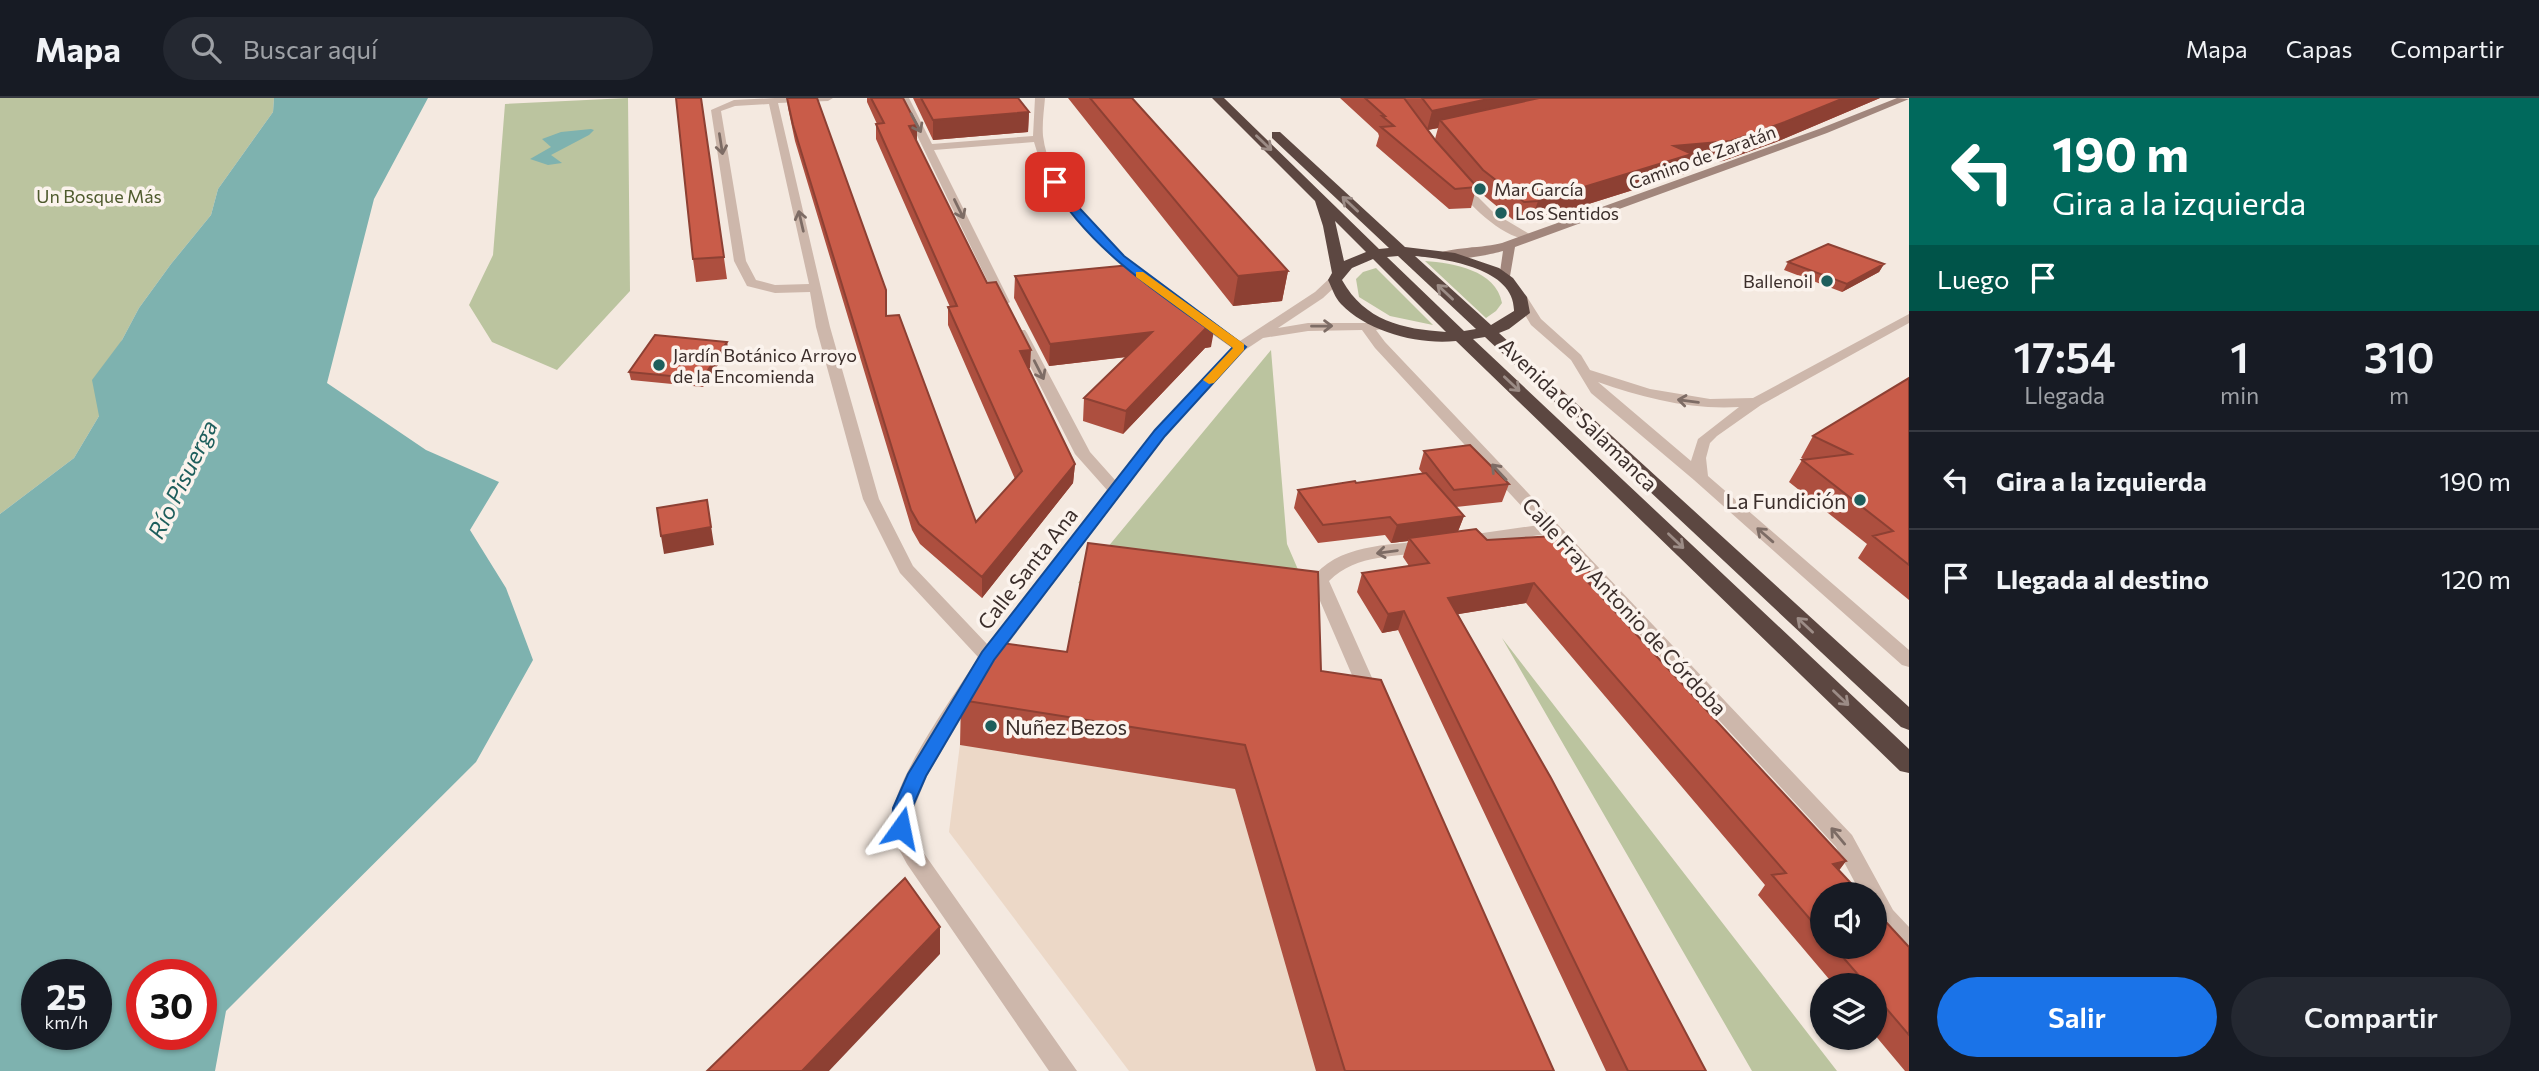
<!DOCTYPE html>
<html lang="es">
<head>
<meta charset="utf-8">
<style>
  :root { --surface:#171b24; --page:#242831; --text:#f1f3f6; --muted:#9ea1a6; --line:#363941; --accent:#1a73e8 }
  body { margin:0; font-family:Commissioner,sans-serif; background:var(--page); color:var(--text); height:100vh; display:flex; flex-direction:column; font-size:26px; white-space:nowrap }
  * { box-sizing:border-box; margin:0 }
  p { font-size:23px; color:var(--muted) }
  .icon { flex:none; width:38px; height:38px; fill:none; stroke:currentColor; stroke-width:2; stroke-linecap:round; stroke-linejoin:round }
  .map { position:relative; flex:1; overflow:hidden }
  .side { display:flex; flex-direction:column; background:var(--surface); width:630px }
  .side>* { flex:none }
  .top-card { background:#00695c; color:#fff; overflow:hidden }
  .tools { position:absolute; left:1810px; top:784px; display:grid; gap:14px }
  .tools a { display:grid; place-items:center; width:77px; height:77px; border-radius:50%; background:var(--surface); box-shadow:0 2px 5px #0004; font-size:35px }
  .speed { position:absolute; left:21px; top:861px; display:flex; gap:14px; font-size:35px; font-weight:700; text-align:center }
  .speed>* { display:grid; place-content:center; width:91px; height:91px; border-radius:50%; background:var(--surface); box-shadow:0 2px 5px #0004; line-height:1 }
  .speed small { font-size:18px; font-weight:400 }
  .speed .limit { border:10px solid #d22; background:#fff; color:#111 }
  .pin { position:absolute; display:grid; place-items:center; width:60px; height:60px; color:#fff; margin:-30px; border-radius:14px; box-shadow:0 4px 10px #0006 }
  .me { position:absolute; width:77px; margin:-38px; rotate:12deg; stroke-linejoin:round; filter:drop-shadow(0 0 5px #0008) }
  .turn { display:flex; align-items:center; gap:24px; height:147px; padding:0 28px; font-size:32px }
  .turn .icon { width:91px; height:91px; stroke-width:2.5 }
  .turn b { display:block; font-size:49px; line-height:60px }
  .then { display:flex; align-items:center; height:66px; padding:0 28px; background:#0003; gap:14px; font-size:26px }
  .eta { display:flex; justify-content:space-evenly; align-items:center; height:119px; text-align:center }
  .eta b { font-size:42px; font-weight:600; line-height:49px }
  .primary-button { display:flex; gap:14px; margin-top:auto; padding:14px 28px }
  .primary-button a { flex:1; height:80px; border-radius:42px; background:var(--accent); color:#fff; font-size:28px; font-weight:600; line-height:80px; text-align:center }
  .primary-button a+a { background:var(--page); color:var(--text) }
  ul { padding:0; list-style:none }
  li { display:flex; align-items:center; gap:21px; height:98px; padding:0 28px; border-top:2px solid var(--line) }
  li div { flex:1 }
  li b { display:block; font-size:26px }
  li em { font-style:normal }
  header { display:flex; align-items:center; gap:42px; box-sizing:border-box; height:98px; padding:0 35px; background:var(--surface); border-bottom:2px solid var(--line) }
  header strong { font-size:33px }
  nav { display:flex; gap:38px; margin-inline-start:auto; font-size:24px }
  .search { width:490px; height:63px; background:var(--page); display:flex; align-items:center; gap:18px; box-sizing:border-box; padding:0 24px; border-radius:38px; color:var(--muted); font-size:26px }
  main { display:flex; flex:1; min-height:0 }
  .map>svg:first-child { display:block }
  .green { fill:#bbc49f }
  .plaza { fill:#ecd8c7 }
  .water { fill:#7eb2af; fill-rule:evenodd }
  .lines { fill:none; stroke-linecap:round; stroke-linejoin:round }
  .street { fill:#cdb7ab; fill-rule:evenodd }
  .secondary { fill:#a1867c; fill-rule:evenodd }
  .highway { fill:#5c4741; fill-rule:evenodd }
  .wall { fill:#ad4f3f; fill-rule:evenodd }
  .shaded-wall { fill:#8d4033 }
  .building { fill:#c95c49; stroke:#8d4033; stroke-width:2 }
  .oneway { stroke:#7d6c65 }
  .oneway2 { stroke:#9c8c86 }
  .route { fill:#1a73e8; stroke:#114b97; stroke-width:2 }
  .slow { fill:#f59e0b }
  .poi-dot { fill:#1e5e5c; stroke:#fbf3ed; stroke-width:2.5 }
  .labels { text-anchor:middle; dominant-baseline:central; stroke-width:7; stroke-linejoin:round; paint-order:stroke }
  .far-street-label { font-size:18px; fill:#3b2e2b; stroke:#fbf3ed }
  .far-poi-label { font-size:18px; fill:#3b2e2b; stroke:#fbf3ed; text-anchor:start }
  .far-park-label { font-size:18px; fill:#4e5a2d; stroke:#fbf3ed }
  .street-label { font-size:21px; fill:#3b2e2b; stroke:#fbf3ed }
  .poi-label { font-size:21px; fill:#3b2e2b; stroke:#fbf3ed; text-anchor:end }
  .water-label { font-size:23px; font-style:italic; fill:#1e5e5c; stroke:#fbf3ed }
</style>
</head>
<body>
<header>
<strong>Mapa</strong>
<div class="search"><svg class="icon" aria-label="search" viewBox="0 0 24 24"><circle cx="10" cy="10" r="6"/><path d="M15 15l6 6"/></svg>Buscar aquí</div>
<nav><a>Mapa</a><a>Capas</a><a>Compartir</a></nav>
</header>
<main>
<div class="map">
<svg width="1909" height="973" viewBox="0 0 1909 973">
  <rect width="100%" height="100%" fill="#f4e9e0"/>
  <!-- green -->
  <path class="green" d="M0 0H274L273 14 218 91 211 117 171 166 139 210 122 242 99 318 74 360 0 416Z
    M628 0 630 193 557 272 492 244 469 207 493 157 505 6Z
    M1425 163C1453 165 1496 172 1502 205L1496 213 1486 220Z
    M1376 170 1433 227 1390 218 1359 199 1356 181 1363 174Z
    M1271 252 1287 446 1318 518 1078 485Z
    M1502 540 1837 973H1752Z"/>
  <!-- plaza -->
  <path class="plaza" d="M960 646 1235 691 1317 973H1129L949 734Z"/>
  <!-- water -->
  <path class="water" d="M274 0H428L374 101 327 285 426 352 499 384 470 432 506 490 533 562 476 664 226 913 215 973H0V416L74 360 99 318 92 282 122 242 139 210 171 166 211 117 218 91 273 14ZM37 877H96V936H37ZM142 877H201V936H142Z
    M591 31 594 32 589 37 551 57 562 65 548 67 530 61 551 49 542 41 561 34Z"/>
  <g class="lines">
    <!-- street -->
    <path class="street" d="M775 0H833L828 3 778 5 830 229 879 401 913 468 987 546 1107 392 1075 356 1013 235 1015 232H1025L1027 235 1090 354 1115 382 1155 332 1232 250 1192 222V216H1202L1240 243 1315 194 1331 179H1339V185L1323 200 1278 230 1308 225H1382V231L1376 232 1385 244 1852 737 1893 812 1909 829V855L1901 852 1877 826 1874 821V796H1861L1836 749 1547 436 1462 448 1456 447 1454 443 1456 439 1462 438 1539 427 1375 250 1362 232 1308 233 1263 240 1245 252 1165 338 995 563 927 678 914 710 912 730 923 754 1077 973H1049L907 766C902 755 890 739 891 727 891 682 954 599 978 559L900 475 863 401 816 229 810 194 775 195 747 188 734 163 711 12 734 2ZM769 6 809 186 775 187 756 182 746 163 721 13 735 8Z
      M899 0H909L932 46 1033 38 1035 0H1045C1044 12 1042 25 1043 38 1052 107 1122 157 1173 195V201C1148 205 1066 112 1052 90 1043 75 1039 60 1034 44L934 52 1010 204 1004 208 999 207Z
      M1455 84H1463L1494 115 1531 137V141C1506 144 1467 105 1454 86Z
      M1522 198 1527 199 1541 221 1581 257 1590 272 1650 291 1710 301 1753 300 1909 216V225L1761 307 1717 338 1710 345 1706 360 1708 378 1909 552V569L1902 567 1694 382 1591 295 1571 262 1531 227 1516 202ZM1598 284C1643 300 1691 312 1739 309L1698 341 1691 363Z
      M1427 443 1435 448 1433 452C1396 461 1358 454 1329 483L1381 600 1378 605H1364L1311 482C1336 446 1389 447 1427 443Z"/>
    <!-- secondary -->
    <path class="secondary" d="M1897 0 1909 1 1827 35 1515 149 1509 184 1505 185 1499 181 1503 153C1488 157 1448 166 1436 157 1447 149 1486 150 1502 145L1819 31Z"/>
    <!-- highway -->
    <path class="highway" d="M1212 0H1224L1379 151 1389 150 1272 40V34H1280L1405 149 1455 155 1499 170 1513 180 1527 199 1530 215 1509 231 1499 235 1909 609V632L1901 629 1485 239 1473 241 1909 651V675L1900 673 1456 243C1418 247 1368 234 1341 206 1335 200 1332 190 1328 182L1332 175 1323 128 1315 103ZM1335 123 1366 154 1344 163ZM1398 158 1476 231 1464 233 1387 159ZM1415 158C1448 161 1515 171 1514 213L1491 227ZM1373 161 1446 234C1402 231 1365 223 1342 182L1352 170Z"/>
  </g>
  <!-- wall -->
  <path class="wall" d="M701 0 727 181 696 184 693 161Z
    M787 0H817L887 218 976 424 1015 381 948 227V209H950L876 41V26H877L867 4V0H903L917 27V43H916L1030 270H1028L1075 366 1073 385 982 500 920 446 912 432 795 43 788 10Z
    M913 0H1018L1029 14 1028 34 933 42Z
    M1068 0H1132L1288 173 1282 203 1233 208Z
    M1340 0H1880L1776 44 1723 63 1688 66 1684 76 1531 124 1517 125 1476 91 1471 110 1449 111 1376 48 1379 38 1378 35ZM1438 30 1435 41 1428 32Z
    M1788 164 1884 166 1879 174 1842 194 1784 172Z
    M1015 178 1146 185 1211 249 1205 250 1123 336 1083 323 1084 300 1127 259 1049 268 1014 200Z
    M727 244 728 252 703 289 631 282 629 274Z
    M1909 280V502L1858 460 1867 446 1789 384 1802 362H1805L1801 360 1813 338Z
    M1424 353 1509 386 1502 404 1456 409 1464 418 1458 433 1595 480 1591 487 1846 763 1822 796V849H1909V973H1905L1874 936V887H1834L1758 797 1765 787 1526 505 1458 516 1706 973H1606L1398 532 1382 535 1357 494 1362 475 1409 468 1403 459 1408 443 1391 445 1385 437 1318 445 1294 410 1298 392 1356 385 1423 376 1419 371Z
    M1067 554 1321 573 1554 973H1316L1235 691 960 647 961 602Z"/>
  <!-- shaded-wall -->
  <path class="shaded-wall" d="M1493 0H1571L1440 22 1438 30 1427 32 1432 13Z
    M1844 0H1880L1776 44 1723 63 1688 66 1684 76 1531 124 1538 103 1674 48Z
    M1029 14 1028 34 933 42V22Z
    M917 27V43H909V28Z
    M1884 166 1879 174 1842 194 1847 186Z
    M1288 173 1282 203 1233 208 1238 178Z
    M1215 227 1211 249 1205 250 1123 336 1126 313 1208 228Z
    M1152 234 1150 256 1049 268 1050 246Z
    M727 244 728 252 703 289 702 281Z
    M1031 252 1030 270 1019 272 1020 253Z
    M1075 366 1073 385 982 500V479Z
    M707 402 714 447 664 456 661 438Z
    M1464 418 1457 436 1409 440 1408 443 1391 445 1397 427Z
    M1534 485 1526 505 1441 519 1448 500Z
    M1404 513 1398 532 1382 535 1388 516Z
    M1846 763 1831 782 1833 766Z
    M940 829V856L829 973H802Z"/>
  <!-- building -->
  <path class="building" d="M676 0H701L724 159 693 161Z
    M787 0H817L886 192V218L899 217 976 424 1022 373 948 209 957 208 876 26 884 25 871 0H903L917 27 909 28 987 185 996 184 1031 252 1020 253 1075 366 982 479 919 426 911 412 793 27Z
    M921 0H1018L1029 14 933 22Z
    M1090 0H1132L1288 173 1238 178Z
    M1365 0H1404L1436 43 1477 89 1455 91 1381 29 1394 28 1382 18H1385Z
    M1422 0H1493L1432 13Z
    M1539 0H1844L1785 24 1731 43 1674 48 1692 56 1538 103 1524 104 1483 72 1440 22Z
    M1828 146 1884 166 1847 186 1788 164Z
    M1130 167 1146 185 1152 183 1215 227 1208 228 1126 313 1084 300 1152 234 1050 246 1015 178Z
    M655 237 727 244 702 281 629 274Z
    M1909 280V467L1873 438 1893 433 1802 362 1851 356 1813 338Z
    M1470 347 1509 386 1454 392 1424 353Z
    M1426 375 1464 418 1397 427 1390 419 1323 427 1298 392 1355 383 1356 385Z
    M707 402 711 429 661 438 657 410Z
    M1476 431 1487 442 1556 438 1595 480 1585 481 1846 763 1833 766 1861 796H1822V835L1772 777 1786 775 1534 485 1448 500 1551 680 1706 973H1628L1404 513 1388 516 1362 475 1429 465 1409 440Z
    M1088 445 1318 474 1321 573 1381 582 1554 973H1345L1245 647 961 602 1002 545 1067 554Z
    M905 780 940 829 802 973H707Z
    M1874 811 1909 849V937L1874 896V887H1867L1834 849H1874Z"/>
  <!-- one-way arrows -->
  <defs><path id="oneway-shaft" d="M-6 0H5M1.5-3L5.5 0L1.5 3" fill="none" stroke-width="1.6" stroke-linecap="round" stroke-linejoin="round" transform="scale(1.75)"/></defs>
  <g class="oneway">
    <use href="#oneway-shaft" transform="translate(916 25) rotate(62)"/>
    <use href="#oneway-shaft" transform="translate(721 46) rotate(81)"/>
    <use href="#oneway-shaft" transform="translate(959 111) rotate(64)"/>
    <use href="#oneway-shaft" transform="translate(801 123) rotate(-103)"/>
    <use href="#oneway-shaft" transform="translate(1322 228) rotate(-1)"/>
    <use href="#oneway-shaft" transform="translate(1039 272) rotate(63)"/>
    <use href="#oneway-shaft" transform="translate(1688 303) rotate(-173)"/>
    <use href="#oneway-shaft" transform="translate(1499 374) rotate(-133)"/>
    <use href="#oneway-shaft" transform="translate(1765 437) rotate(-139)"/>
    <use href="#oneway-shaft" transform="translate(1387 454) rotate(172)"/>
    <use href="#oneway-shaft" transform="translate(1838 738) rotate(-130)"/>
  </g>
  <g class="oneway2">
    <use href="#oneway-shaft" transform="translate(1264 45) rotate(44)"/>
    <use href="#oneway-shaft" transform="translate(1350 106) rotate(-137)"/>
    <use href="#oneway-shaft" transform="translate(1445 194) rotate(-137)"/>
    <use href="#oneway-shaft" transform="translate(1512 286) rotate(43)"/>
    <use href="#oneway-shaft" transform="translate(1676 443) rotate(44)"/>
    <use href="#oneway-shaft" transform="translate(1805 527) rotate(-137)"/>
    <use href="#oneway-shaft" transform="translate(1841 600) rotate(44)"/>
  </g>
  <!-- route -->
  <path class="route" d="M1052 82H1059L1070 100 1124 158 1246 249 1165 338 994 562 926 678 912 710 908 736 901 738 894 736 892 730 893 710 908 676 982 554 1155 332 1233 249C1168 201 1092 156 1050 84Z"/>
  <!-- slow -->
  <path class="slow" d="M1136 174H1143L1244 246V252L1214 285 1209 286 1203 282 1233 250 1136 179Z"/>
  <!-- markers -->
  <g class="poi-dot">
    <circle cx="1480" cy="91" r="7"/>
    <circle cx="1501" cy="115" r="7"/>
    <circle cx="1827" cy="183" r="7"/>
    <circle cx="659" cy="267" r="7"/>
    <circle cx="1860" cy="402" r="7"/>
    <circle cx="991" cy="628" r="7"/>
  </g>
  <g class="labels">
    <!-- far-street labels -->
    <g class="far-street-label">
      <text transform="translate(1702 59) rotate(-20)">Camino de Zaratán</text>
    </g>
    <!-- far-poi labels -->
    <g class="far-poi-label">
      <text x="1494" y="91">Mar García</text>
      <text x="1515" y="115">Los Sentidos</text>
      <text x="1813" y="183" text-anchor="end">Ballenoil</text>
      <text x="673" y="257">Jardín Botánico Arroyo<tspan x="673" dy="21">de la Encomienda</tspan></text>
    </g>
    <!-- far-park labels -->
    <g class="far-park-label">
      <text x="99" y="98">Un Bosque Más</text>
    </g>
    <!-- street labels -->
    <g class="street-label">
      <text transform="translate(1579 316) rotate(44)">Avenida de Salamanca</text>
      <text transform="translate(1027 470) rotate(-52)">Calle Santa Ana</text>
      <text transform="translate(1625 508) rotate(47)">Calle Fray Antonio de Córdoba</text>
    </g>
    <!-- poi labels -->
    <g class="poi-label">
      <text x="1846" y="402">La Fundición</text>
      <text x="1005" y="628" text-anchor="start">Nuñez Bezos</text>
    </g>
    <!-- water labels -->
    <g class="water-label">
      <text transform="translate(182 381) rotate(-64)">Río Pisuerga</text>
    </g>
  </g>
</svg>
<div class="tools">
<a><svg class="icon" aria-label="sound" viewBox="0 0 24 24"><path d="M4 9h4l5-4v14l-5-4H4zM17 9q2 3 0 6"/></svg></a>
<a><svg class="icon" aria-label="layers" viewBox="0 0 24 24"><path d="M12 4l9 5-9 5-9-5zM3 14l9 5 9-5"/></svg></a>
</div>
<div class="speed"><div>25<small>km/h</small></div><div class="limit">30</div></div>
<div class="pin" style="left:1055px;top:84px;background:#d93025"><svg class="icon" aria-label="arrive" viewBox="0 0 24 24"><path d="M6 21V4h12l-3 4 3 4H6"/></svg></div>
<svg class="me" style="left:901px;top:730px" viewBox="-20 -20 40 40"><path d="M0-17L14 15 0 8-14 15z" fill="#1a73e8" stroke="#fff" stroke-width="4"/></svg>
</div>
<section class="side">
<div class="top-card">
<div class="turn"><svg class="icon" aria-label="left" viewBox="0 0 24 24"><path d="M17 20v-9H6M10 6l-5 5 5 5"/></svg><div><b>190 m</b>Gira a la izquierda</div></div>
<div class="then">Luego<svg class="icon" aria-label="arrive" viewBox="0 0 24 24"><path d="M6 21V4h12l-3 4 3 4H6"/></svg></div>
</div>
<div class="eta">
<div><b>17:54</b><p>Llegada</p></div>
<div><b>1</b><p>min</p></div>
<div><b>310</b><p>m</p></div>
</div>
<ul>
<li><svg class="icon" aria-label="left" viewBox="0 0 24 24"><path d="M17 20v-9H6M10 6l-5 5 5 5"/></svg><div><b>Gira a la izquierda</b></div><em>190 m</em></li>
<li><svg class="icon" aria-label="arrive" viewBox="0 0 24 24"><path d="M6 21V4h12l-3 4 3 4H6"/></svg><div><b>Llegada al destino</b></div><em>120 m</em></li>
</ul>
<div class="primary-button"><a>Salir</a><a>Compartir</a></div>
</section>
</main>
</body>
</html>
